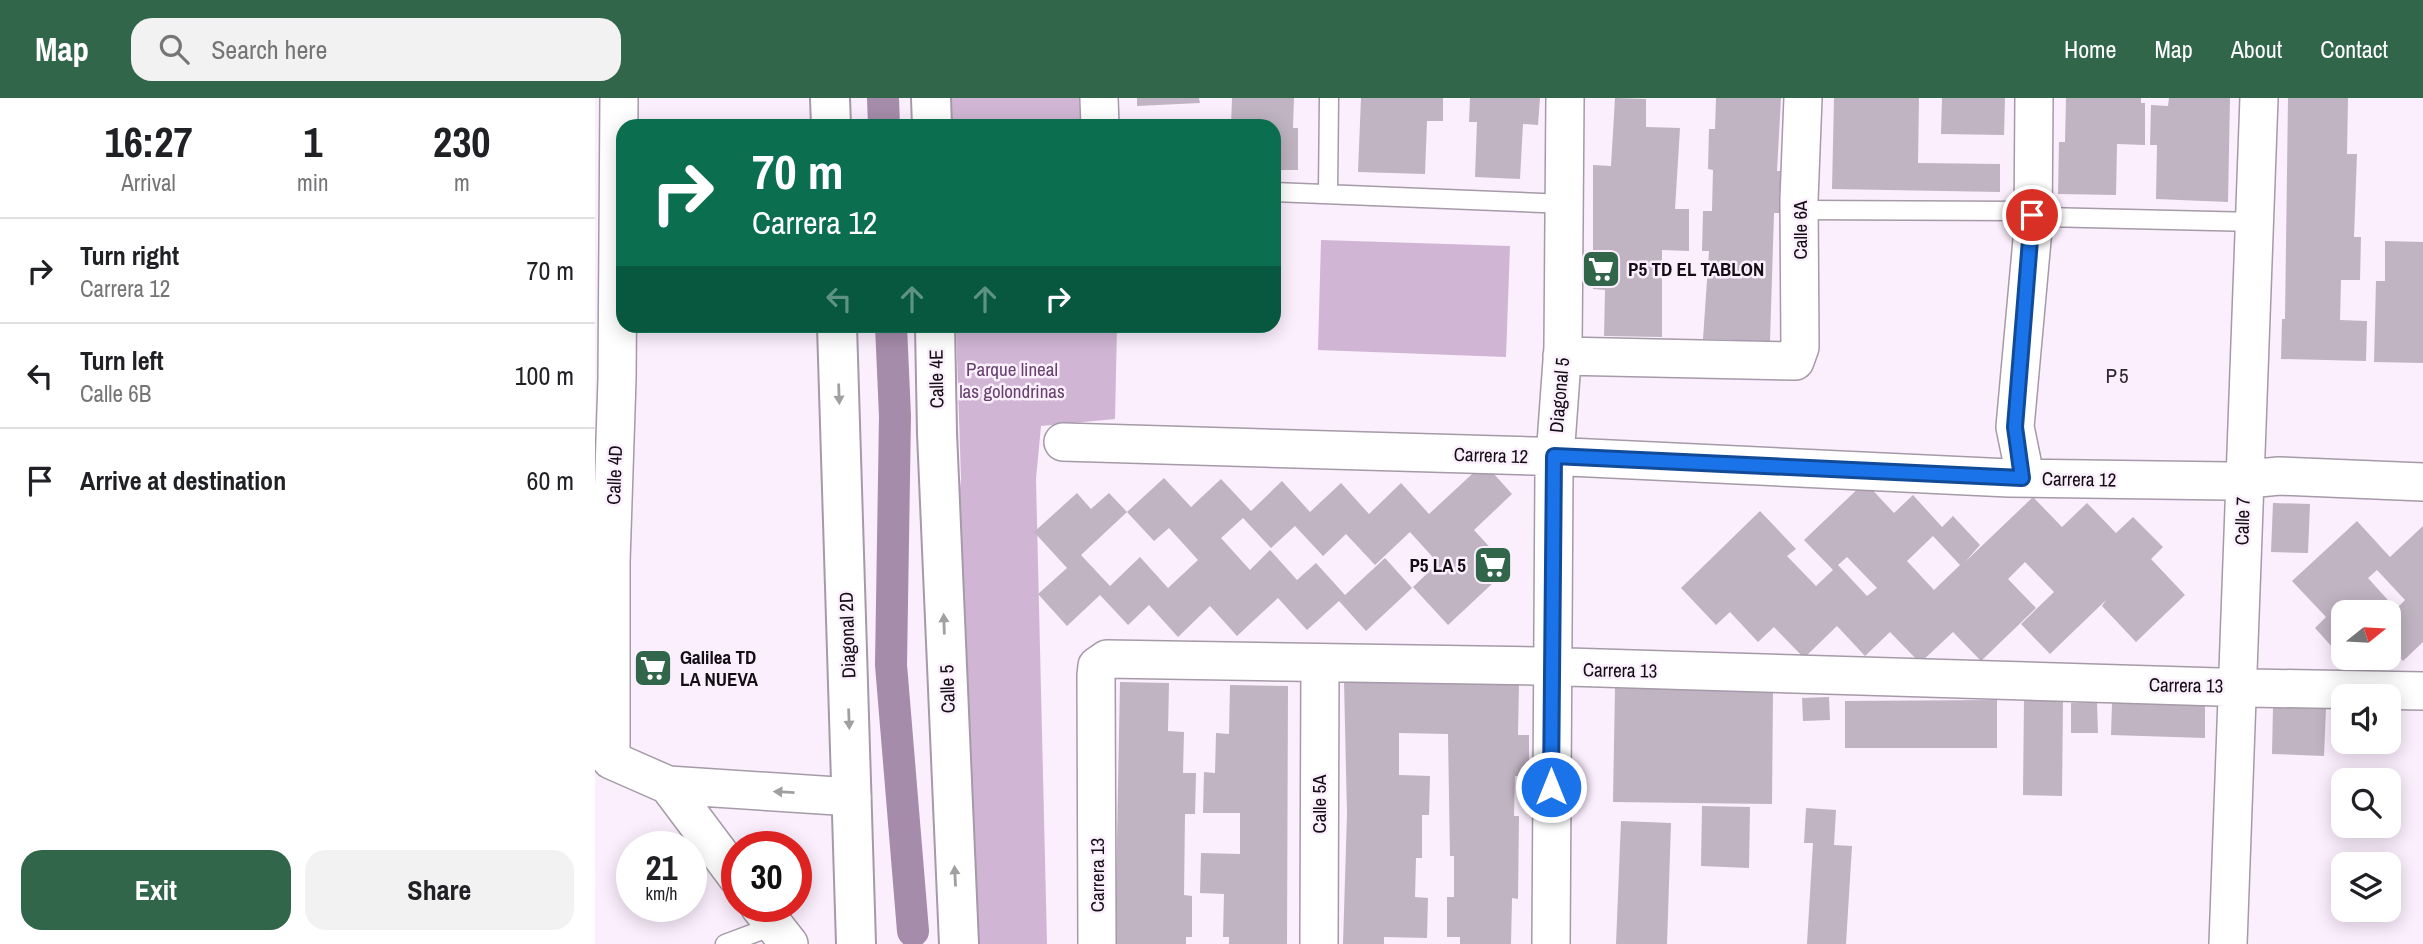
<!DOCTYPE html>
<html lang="en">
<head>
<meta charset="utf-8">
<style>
  :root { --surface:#fff; --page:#f2f2f2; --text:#202124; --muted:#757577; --line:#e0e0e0; --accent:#31664b }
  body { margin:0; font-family:"Archivo Narrow",sans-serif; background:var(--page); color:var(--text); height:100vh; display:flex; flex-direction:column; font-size:26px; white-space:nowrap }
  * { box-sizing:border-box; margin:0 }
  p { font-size:23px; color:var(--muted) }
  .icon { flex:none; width:38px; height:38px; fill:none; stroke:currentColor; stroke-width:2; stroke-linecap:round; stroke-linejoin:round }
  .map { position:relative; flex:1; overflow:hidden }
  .details { display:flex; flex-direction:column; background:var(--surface); width:595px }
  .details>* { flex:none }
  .banner { position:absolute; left:21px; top:21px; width:665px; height:214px; border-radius:21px; box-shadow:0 4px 18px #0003; background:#0b6e4f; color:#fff; overflow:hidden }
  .needle { width:46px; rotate:72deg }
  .controls { position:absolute; left:1736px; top:502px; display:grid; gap:14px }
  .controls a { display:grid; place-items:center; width:70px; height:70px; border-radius:14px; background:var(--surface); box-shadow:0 4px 18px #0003; font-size:35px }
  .speed { position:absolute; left:21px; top:733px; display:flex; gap:14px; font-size:35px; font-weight:700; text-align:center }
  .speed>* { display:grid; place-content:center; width:91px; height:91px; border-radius:50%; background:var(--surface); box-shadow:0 4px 18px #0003; line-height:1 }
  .speed small { font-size:18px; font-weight:400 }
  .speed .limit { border:10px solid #d22; background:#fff; color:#111 }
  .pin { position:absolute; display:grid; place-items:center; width:60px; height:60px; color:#fff; margin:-30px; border:4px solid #fff; border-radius:50%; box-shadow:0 2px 7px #0007 }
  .me { position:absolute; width:77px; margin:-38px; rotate:0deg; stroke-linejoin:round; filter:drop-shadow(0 0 5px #0008) }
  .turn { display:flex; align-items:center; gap:24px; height:147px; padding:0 21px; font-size:32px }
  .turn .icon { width:91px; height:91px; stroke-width:2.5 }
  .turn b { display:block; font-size:49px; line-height:60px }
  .lanes { display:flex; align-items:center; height:66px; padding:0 21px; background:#0003; justify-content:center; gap:35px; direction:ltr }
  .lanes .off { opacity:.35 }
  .eta { display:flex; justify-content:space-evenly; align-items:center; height:119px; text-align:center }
  .eta b { font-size:42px; font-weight:800; line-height:49px }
  .cta { display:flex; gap:14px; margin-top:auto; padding:14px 21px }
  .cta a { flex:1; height:80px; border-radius:21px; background:var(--accent); color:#fff; font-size:28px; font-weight:800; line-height:80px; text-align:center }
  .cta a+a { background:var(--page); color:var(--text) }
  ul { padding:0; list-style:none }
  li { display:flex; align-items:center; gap:21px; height:105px; padding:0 21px; border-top:2px solid var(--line) }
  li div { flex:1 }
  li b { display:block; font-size:26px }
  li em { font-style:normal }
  header { display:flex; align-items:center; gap:42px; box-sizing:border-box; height:98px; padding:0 35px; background:var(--accent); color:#fff }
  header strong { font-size:33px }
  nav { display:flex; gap:38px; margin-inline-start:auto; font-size:24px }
  .search { width:490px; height:63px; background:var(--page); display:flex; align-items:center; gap:18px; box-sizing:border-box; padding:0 24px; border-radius:21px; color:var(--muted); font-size:26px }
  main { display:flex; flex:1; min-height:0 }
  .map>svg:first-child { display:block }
  .green { fill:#d0b6d4 }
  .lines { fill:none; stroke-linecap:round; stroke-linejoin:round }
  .canal { stroke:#a58caa; stroke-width:32 }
  .building { fill:#c0b3c2; fill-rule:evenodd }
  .lane-casing { stroke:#a59aa7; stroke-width:21 }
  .street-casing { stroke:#a59aa7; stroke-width:40 }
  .secondary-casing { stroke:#a59aa7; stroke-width:42 }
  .lane { stroke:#fff; stroke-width:18 }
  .street { stroke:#fff; stroke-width:37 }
  .secondary { stroke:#fff; stroke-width:38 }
  .oneway { fill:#a09fa1 }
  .route-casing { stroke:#114b97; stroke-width:18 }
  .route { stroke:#1a73e8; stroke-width:12 }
  .labels { text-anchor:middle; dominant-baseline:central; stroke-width:5; stroke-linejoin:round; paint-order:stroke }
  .street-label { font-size:19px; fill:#120e13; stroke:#fbeefd }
  .poi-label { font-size:19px; font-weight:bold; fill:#120e13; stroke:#fbeefd; text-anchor:start }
  .park-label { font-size:19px; fill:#65416c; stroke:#fbeefd }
  .neighbourhood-label { font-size:21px; letter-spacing:2px; fill:#302631; stroke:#fbeefd }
</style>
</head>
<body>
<header>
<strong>Map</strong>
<div class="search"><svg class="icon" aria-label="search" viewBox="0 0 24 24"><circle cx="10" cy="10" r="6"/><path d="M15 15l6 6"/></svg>Search here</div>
<nav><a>Home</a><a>Map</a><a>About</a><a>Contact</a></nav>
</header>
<main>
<section class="details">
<div class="eta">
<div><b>16:27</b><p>Arrival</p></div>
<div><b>1</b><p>min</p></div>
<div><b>230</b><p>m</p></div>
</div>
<ul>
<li><svg class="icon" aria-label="right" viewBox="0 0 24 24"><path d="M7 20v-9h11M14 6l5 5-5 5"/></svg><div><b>Turn right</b><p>Carrera 12</p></div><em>70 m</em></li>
<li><svg class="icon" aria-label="left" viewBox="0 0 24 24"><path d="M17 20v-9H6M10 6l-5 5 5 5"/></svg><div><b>Turn left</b><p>Calle 6B</p></div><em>100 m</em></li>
<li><svg class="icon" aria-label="arrive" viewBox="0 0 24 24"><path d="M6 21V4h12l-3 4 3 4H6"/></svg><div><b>Arrive at destination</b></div><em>60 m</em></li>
</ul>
<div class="cta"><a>Exit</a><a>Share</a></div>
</section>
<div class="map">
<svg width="1828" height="846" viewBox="0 0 1828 846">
  <rect width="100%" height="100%" fill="#fbeefd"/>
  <!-- green -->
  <path class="green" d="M354 0H493L495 28H355Z
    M726 142 915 148 911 259 723 252Z
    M361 228H522L520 321 446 328 441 381 452 846H363L349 551 366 381Z"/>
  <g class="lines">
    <!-- canal -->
    <path class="canal" d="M288 0 289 28
      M296 228 300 318 296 567 318 833"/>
  </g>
  <!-- building -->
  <path class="building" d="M542 0H604L605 5 542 8Z
    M637 0H699L698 30H703V72H679V28H636Z
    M766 0H848V23H832L830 76 763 74Z
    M875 0H945L943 27 928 26 925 81 880 79 882 24H874Z
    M1020 0 1051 1V29L1085 30 1080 111H1094V153L1067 152V239L1009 238 1010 192 998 191V67L1016 68Z
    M1121 0H1186L1182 73H1187L1186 115H1179L1175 243 1108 241 1114 153H1107L1108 113H1117L1118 72 1113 71 1114 31H1120Z
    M1239 0H1324L1323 65 1405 66V94L1237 91Z
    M1347 0H1410L1409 37 1346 36Z
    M1471 0H1546V5H1550V47L1522 46 1521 97 1463 96 1464 44H1470Z
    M1574 0H1635L1633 104 1561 101 1562 47H1555L1556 7 1573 8Z
    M1693 0H1753L1752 56H1762L1759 139H1766L1765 182H1746L1745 222 1772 223 1771 263 1686 261 1687 221H1690Z
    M531 23 611 25V28H531Z
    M1790 143 1828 144V265L1779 264 1781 183H1790Z
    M889 365 917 396 879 432 914 470 853 527 818 489 843 465 815 434 780 467 751 436 728 458 700 428 676 450 648 420 626 440 655 472 675 452 702 482 721 465 750 497 790 460 817 490 771 533 744 503 712 532 683 500 642 538 615 508 583 539 554 507 533 527 505 497 472 528 443 496 472 470 439 434 482 395 496 411 514 395 532 414 486 457 515 488 545 459 573 490 603 462 574 430 559 443 532 414 569 380 596 409 626 381 656 413 687 383 715 414 746 385 774 416 806 385 834 416Z
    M1270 384 1299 415 1318 397 1347 429 1358 418 1385 447 1370 464 1438 399 1467 429 1492 405 1521 435 1538 419 1568 449 1556 461 1590 497 1541 544 1507 508 1511 502 1455 556 1426 526 1459 494 1430 464 1413 481 1441 510 1386 563 1358 534 1325 565 1295 534 1270 558 1242 528 1209 560 1179 529 1163 544 1135 514 1121 527 1086 490 1165 413 1201 451 1192 458 1221 488 1238 472 1209 442ZM1338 438 1365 467 1339 492 1312 463ZM1252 459 1282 490 1272 498 1243 467Z
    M1678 405 1715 406 1713 455 1676 454Z
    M1762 423 1795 459 1828 428V544L1808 563 1794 548V514H1748V561L1720 530 1731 519 1697 483ZM1782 472 1810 502 1801 511 1773 480Z
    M749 583 924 586 923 637H934V678H920L919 718H924L923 801 917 800 916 846H865V839H852V799H859V758H855L853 636 804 635V677L835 678 834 717H827V760H821L820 799 833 800 832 840 789 839V846H748L752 716Z
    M525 584 574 585 573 633 589 634 588 675H601L600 716H590L589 797 597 798V839H591V846H520Z
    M635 587 693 588 692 846H634V839H628L629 796 605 795 606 755 645 756V715H608L609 674 620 675 621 635 634 636Z
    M1020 590 1178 593 1177 706 1018 704Z
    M1234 599 1235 622 1208 623 1207 600Z
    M1429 600 1468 601 1467 698 1428 697Z
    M1402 602V650H1250V603Z
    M1502 604 1503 635H1476V605Z
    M1517 605 1610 608V640L1516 637Z
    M1678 609 1731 611 1729 658 1677 656Z
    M1107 708 1155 709 1154 770 1106 768Z
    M1211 710 1241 712 1239 747 1257 748 1251 846H1212L1218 745H1209Z
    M1026 723 1076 725 1072 846H1021Z"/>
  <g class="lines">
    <!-- lane casing -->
    <g class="lane-casing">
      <path id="lane" d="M679 94 971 106
        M733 95 734 0
        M1204 112 1423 113 1449 119 1660 124
        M130 846 178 828"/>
    </g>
    <!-- street casing -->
    <g class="street-casing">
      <path id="street" d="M24 0 22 281 16 464V662L73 687 142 779
        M504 0 505 28
        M967 258 1200 263 1205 249 1204 102 1208 0
        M468 344 974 359 1414 380 1633 383 1684 378 1828 384
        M1427 380V363L1420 329 1438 131 1439 0
        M73 687 257 699
        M164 808 194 846
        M502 846 501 577 502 568 512 561 940 568 1656 590 1828 593
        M724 846 725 565
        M956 846 959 373 968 249 970 0
        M1633 846 1664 0"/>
    </g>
    <!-- secondary casing -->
    <g class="secondary-casing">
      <path id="secondary" d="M235 0 236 28
        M336 0 337 28
        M242 228 261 846
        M340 228 342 335 364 846"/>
    </g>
    <!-- lane -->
    <use href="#lane" class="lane"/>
    <!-- street -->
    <use href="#street" class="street"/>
    <!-- secondary -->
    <use href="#secondary" class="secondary"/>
  </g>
  <!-- one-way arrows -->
  <defs><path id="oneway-solid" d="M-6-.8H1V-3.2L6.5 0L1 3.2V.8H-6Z" transform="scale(1.75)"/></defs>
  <g class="oneway">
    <use href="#oneway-solid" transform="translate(244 296) rotate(88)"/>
    <use href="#oneway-solid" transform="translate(349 526) rotate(-92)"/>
    <use href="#oneway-solid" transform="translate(254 621) rotate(88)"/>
    <use href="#oneway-solid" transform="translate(189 694) rotate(-177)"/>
    <use href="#oneway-solid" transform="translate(360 778) rotate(-93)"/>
  </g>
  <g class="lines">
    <!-- route casing -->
    <g class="route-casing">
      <path id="route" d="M956 689 959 358 1427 380 1420 329 1437 117"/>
    </g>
    <!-- route -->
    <use href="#route" class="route"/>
  </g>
  <!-- icons -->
  <defs>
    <g id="supermarket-square" transform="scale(2.0125)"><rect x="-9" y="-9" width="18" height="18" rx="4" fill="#31664b" stroke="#fbeefd"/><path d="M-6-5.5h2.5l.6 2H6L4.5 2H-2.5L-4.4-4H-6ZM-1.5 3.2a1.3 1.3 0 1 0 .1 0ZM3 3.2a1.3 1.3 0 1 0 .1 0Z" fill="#fff"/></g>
  </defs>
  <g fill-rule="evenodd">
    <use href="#supermarket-square" x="1006" y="171"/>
    <use href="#supermarket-square" x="898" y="467"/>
    <use href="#supermarket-square" x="58" y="570"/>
  </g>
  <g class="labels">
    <!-- street labels -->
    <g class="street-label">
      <text transform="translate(1205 132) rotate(-90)">Calle 6A</text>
      <text transform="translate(341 281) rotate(-91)">Calle 4E</text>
      <text transform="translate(964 297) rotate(-85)">Diagonal 5</text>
      <text transform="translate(896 357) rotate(2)">Carrera 12</text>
      <text transform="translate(19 377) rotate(-88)">Calle 4D</text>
      <text transform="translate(1484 381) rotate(1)">Carrera 12</text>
      <text transform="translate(1647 423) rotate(-88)">Calle 7</text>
      <text transform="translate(252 537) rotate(-92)">Diagonal 2D</text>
      <text transform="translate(1025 572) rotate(1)">Carrera 13</text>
      <text transform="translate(1591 587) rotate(1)">Carrera 13</text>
      <text transform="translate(352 591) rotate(-92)">Calle 5</text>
      <text transform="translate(724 706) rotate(-90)">Calle 5A</text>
      <text transform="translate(502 777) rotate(-90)">Carrera 13</text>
    </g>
    <!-- poi labels -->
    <g class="poi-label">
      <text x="1033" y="171">P5 TD EL TABLON</text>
      <text x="871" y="467" text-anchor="end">P5 LA 5</text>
      <text x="85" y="559">Galilea TD<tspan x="85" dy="22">LA NUEVA</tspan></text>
    </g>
    <!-- park labels -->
    <g class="park-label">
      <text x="417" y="271">Parque lineal<tspan x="417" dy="22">las golondrinas</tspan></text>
    </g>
    <!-- neighbourhood labels -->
    <g class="neighbourhood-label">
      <text x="1523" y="277">P5</text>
    </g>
  </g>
</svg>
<div class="controls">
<a><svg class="needle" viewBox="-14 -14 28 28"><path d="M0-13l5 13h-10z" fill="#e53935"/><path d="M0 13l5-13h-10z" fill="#757577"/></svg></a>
<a><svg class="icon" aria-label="sound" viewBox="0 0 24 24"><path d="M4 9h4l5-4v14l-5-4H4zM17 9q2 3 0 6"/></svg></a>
<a><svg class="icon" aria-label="search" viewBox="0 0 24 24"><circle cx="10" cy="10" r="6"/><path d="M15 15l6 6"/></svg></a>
<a><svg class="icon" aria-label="layers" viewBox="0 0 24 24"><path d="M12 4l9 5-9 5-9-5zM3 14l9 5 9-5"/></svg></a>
</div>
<div class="speed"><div>21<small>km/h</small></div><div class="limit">30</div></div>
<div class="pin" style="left:1437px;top:117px;background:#d93025"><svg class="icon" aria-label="arrive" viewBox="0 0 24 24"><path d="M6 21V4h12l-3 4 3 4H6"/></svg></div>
<svg class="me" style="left:956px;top:689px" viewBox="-20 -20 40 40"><circle r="17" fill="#1a73e8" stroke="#fff" stroke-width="3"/><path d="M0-11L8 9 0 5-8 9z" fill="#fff"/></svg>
<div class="banner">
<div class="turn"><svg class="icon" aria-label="right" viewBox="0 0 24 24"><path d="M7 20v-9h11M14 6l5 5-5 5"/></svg><div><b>70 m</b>Carrera 12</div></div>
<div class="lanes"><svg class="icon off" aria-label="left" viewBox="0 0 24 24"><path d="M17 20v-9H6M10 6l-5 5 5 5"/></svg><svg class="icon off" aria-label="ahead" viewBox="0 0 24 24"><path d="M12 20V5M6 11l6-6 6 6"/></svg><svg class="icon off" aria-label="ahead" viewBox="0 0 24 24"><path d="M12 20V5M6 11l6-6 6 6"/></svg><svg class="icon" aria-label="right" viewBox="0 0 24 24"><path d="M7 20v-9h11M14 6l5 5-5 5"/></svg></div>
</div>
</div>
</main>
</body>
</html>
